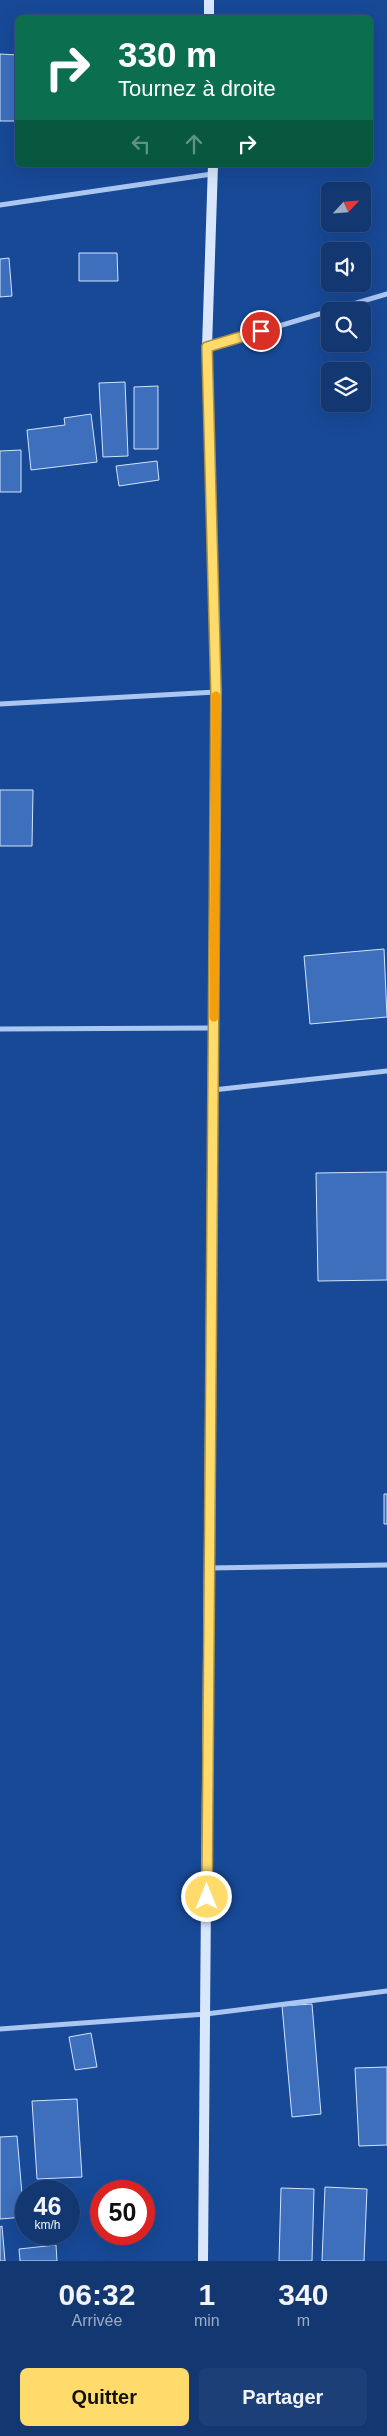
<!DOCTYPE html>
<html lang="fr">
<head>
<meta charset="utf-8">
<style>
  :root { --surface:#123771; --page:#1b3f76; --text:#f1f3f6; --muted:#9cacc3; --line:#315184; --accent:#ffdb6b }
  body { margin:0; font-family:Arial,sans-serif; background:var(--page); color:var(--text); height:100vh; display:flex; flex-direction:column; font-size:19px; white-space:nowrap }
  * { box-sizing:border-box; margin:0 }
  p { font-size:16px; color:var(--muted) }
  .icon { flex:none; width:28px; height:28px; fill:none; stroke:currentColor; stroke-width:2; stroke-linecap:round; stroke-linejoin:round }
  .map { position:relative; height:2261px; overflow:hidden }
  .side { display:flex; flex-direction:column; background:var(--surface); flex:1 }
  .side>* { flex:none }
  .guide { position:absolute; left:15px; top:15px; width:358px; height:152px; border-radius:8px; box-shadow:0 5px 20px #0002,0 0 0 1px var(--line); background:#0b6e4f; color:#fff; overflow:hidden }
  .needle { width:32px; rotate:64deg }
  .tools { position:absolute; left:321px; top:182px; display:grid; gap:10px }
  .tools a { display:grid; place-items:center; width:50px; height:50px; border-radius:8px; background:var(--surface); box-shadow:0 5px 20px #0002,0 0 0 1px var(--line); font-size:25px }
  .speed { position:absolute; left:15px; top:2180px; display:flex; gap:10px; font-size:25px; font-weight:700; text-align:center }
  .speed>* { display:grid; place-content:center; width:65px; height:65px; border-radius:50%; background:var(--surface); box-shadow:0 5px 20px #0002,0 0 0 1px var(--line); line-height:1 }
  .speed small { font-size:12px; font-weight:400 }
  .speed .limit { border:8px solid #d22; background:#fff; color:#111 }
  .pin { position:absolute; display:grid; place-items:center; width:42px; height:42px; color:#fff; margin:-21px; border:2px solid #fff; border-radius:50%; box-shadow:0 1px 5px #0007 }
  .me { position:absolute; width:55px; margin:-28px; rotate:0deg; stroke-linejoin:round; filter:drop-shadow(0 0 4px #0008) }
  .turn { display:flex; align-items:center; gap:18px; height:105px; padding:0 20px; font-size:22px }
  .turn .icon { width:65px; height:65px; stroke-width:2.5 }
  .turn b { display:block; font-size:35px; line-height:42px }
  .lanes { display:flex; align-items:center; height:48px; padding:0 20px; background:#0003; justify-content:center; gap:25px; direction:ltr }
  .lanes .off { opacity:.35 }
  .eta { display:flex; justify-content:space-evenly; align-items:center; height:85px; text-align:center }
  .eta b { font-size:30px; font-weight:700; line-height:35px }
  .action { display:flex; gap:10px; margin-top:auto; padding:10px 20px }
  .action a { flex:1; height:58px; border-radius:8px; background:var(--accent); color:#111; font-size:20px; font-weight:700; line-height:58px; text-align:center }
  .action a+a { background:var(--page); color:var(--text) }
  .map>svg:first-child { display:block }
  .building { fill:#3d6fbc; stroke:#d2e3fc }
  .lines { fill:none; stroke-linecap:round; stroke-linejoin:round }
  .street { stroke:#abc7f1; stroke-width:5 }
  .secondary { stroke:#d9e7fc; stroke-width:10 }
  .route-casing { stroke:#a68e46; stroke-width:12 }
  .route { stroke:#ffdb6b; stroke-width:9 }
  .slow { stroke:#f59e0b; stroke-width:9 }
</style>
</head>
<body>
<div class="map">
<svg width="387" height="2261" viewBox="0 0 387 2261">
  <rect width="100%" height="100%" fill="#184997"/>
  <!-- building -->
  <path class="building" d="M0 54 18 55V121H0Z
    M79 253H117L118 281H79Z
    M9 258 12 296 0 297V259Z
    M125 382 128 456 103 457 99 383Z
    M158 386V449H134V387Z
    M91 414 97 462 31 470 27 430 65 425 64 418Z
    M21 450V492H0V451Z
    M157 461 159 480 119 486 116 466Z
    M0 790H33L32 846H0Z
    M384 949 387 1017 310 1024 304 956Z
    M387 1172V1280L318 1281 316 1173Z
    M384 1494H387V1524H384Z
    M312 2004 321 2114 292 2117 282 2006Z
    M91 2033 97 2067 75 2070 69 2037Z
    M387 2067V2145L359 2146 355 2068Z
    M77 2099 82 2177 37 2179 32 2101Z
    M17 2136 24 2217 0 2219V2137Z
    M325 2187 367 2189 364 2261H322Z
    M281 2188 314 2189 312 2261H279Z
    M2 2226 5 2261H0V2227Z
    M56 2245 57 2261H20L19 2249Z"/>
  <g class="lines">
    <!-- street -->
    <path class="street" d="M0 205 212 174
      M208 347 387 294
      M0 704 216 692
      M0 1029 213 1028
      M213 1090 387 1071
      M210 1568 387 1565
      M0 2029 206 2014 387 1991"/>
    <!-- secondary -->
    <path class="secondary" d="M209 0V18
      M203 2261 216 692 207 347 213 165"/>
  </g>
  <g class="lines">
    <!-- route casing -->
    <g class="route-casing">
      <path id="route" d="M207 1897 216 692 207 347 261 331"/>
    </g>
    <!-- route -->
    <use href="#route" class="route"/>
    <!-- slow -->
    <path class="slow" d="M214 1017 216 696"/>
  </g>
</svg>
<div class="tools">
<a><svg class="needle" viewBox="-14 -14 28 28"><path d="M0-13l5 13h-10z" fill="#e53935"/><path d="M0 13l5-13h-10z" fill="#9cacc3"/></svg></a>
<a><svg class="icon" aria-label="sound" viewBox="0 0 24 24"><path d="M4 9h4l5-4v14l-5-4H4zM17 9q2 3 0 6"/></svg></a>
<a><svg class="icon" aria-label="search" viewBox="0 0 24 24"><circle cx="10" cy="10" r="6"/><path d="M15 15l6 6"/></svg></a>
<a><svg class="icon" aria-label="layers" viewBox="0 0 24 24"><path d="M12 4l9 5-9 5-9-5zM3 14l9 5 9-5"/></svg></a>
</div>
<div class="speed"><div>46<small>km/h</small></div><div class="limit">50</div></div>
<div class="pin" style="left:261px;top:331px;background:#d93025"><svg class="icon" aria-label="arrive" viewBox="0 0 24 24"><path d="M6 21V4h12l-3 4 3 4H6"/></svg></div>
<svg class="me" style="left:207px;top:1897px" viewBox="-20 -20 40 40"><circle r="17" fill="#ffdb6b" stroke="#fff" stroke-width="3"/><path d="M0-11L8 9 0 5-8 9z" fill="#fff"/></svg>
<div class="guide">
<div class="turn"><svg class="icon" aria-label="right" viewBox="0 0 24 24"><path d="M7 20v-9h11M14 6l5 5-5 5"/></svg><div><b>330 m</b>Tournez à droite</div></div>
<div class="lanes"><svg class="icon off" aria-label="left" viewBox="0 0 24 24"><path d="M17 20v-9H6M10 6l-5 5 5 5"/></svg><svg class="icon off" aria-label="ahead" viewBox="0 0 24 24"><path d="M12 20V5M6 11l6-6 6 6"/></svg><svg class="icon" aria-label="right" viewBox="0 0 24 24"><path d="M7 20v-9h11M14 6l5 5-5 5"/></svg></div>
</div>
</div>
<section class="side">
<div class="eta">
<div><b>06:32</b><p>Arrivée</p></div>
<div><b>1</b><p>min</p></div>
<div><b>340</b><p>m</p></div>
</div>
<div class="action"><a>Quitter</a><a>Partager</a></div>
</section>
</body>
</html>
